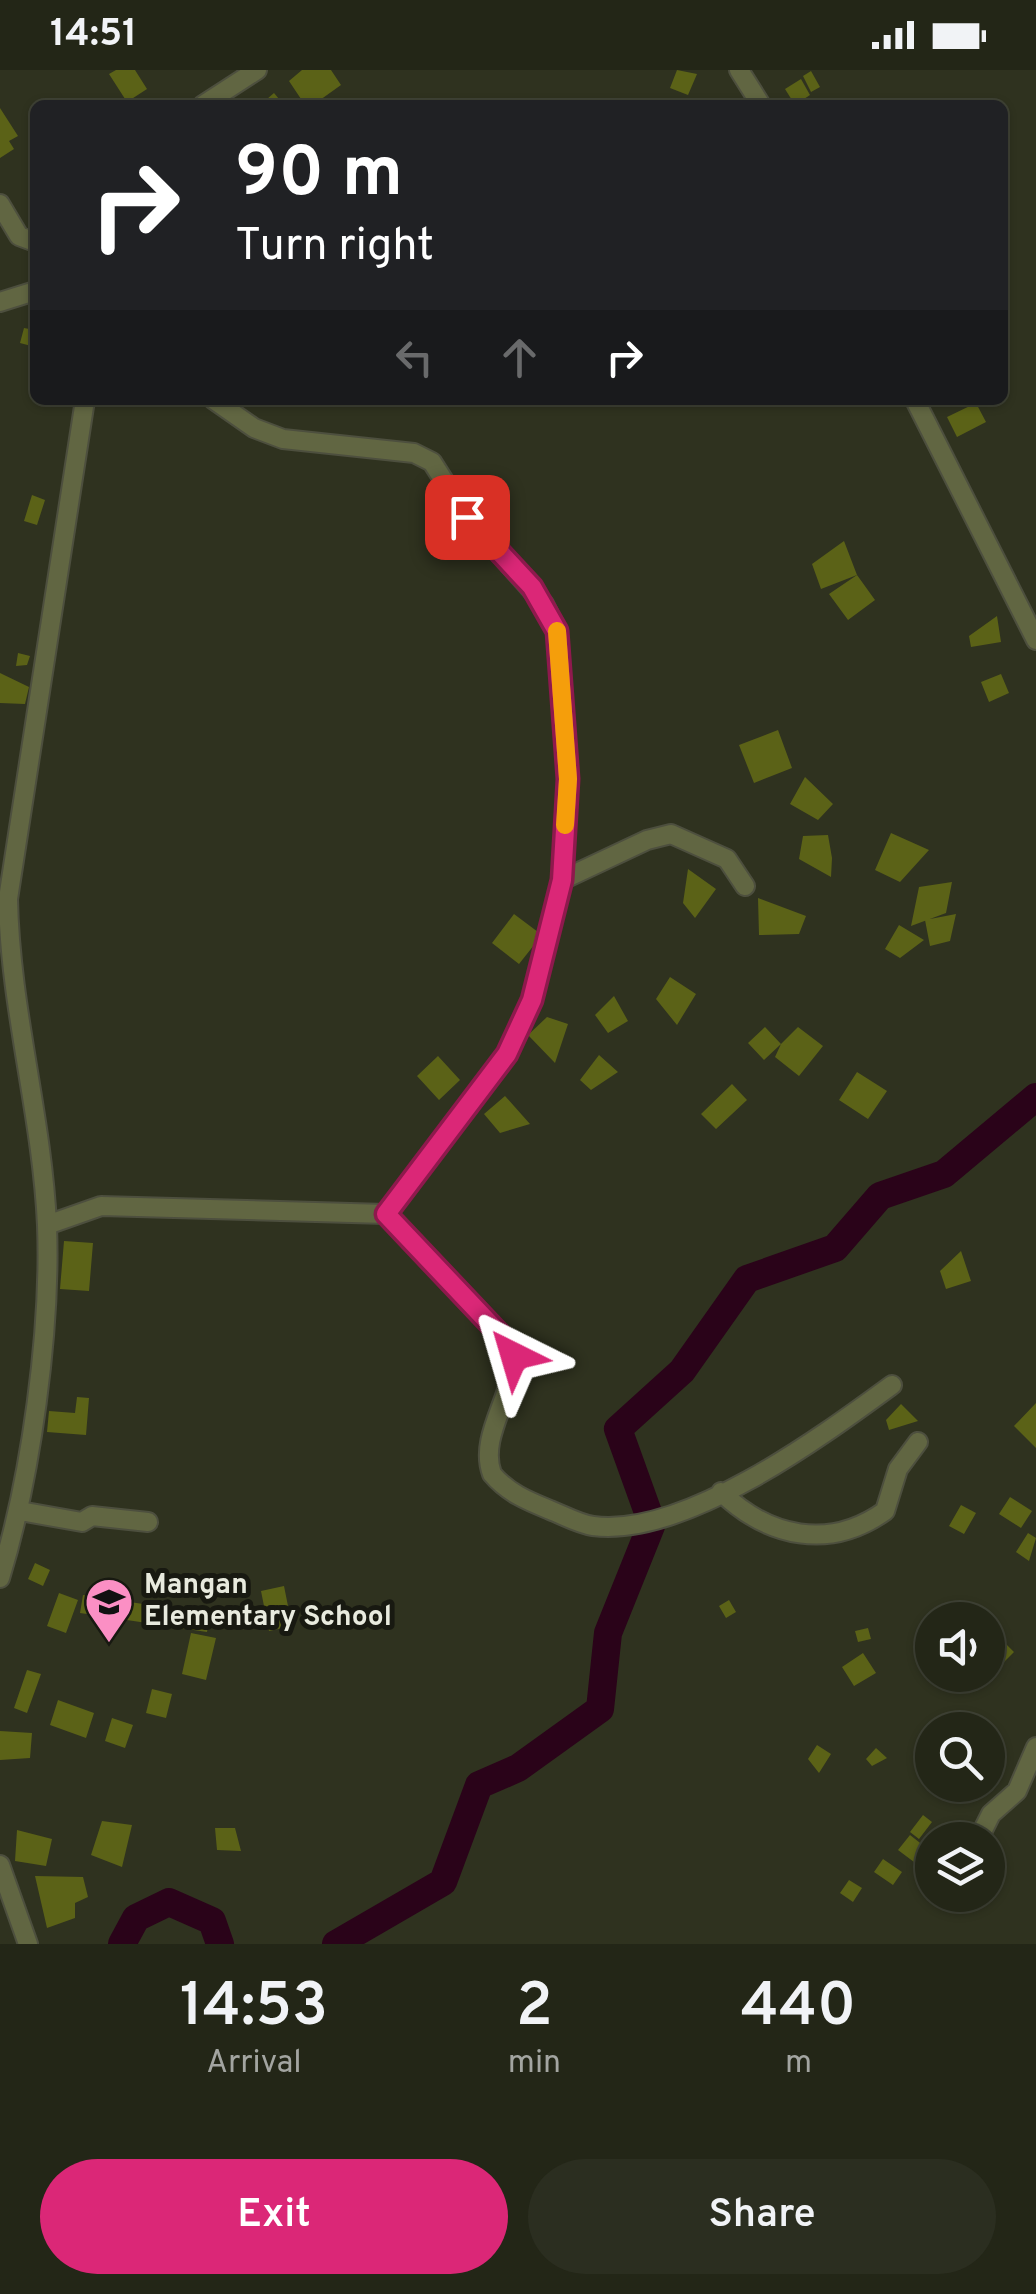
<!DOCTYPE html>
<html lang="en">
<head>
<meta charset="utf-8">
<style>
  :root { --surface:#232617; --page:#2b2e20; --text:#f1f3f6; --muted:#a3a5a1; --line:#404336; --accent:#db2777 }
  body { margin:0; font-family:Overpass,sans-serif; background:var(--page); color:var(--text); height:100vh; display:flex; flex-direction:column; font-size:38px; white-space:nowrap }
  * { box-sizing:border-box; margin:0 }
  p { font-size:32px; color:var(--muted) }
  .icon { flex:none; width:55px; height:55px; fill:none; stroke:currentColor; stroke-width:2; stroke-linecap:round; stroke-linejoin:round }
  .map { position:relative; height:1874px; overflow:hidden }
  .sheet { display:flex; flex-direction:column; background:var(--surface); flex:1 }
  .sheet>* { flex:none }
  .guide { position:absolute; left:30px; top:30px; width:978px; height:305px; border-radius:15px; box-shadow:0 2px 8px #0004,0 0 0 2px var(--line); background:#202124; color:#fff; overflow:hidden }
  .tools { position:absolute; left:915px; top:1532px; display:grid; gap:20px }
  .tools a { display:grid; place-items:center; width:90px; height:90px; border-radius:50%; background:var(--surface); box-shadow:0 2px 8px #0004,0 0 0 2px var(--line); font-size:50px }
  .pin { position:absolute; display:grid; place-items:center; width:85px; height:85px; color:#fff; margin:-42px; border-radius:20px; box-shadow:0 5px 15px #0006 }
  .me { position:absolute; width:110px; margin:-55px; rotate:320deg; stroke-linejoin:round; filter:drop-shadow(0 0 8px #0008) }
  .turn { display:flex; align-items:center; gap:35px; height:210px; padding:0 40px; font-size:45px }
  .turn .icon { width:130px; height:130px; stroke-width:2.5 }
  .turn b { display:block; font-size:70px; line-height:85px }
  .lanes { display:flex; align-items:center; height:95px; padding:0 40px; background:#0003; justify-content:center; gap:50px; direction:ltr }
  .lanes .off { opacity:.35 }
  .eta { display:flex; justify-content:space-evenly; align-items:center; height:170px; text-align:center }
  .eta b { font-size:60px; font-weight:600; line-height:70px }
  .button { display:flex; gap:20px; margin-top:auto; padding:20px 40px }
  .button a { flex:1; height:115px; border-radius:60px; background:var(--accent); color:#fff; font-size:40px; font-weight:600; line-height:115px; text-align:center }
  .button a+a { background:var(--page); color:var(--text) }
  .status { display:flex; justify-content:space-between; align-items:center; height:70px; padding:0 50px; background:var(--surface); direction:ltr }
  .status svg { height:28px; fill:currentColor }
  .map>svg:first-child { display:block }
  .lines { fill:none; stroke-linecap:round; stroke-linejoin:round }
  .river { stroke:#2a0319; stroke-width:28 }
  .building { fill:#5b6217 }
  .minor-casing { stroke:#4d4f3e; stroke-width:22 }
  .minor { stroke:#616642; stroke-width:18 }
  .route-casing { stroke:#8e194d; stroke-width:25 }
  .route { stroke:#db2777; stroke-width:18 }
  .slow { stroke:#f59e0b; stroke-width:18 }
  .labels { text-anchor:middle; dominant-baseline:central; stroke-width:10; stroke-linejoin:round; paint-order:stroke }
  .poi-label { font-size:28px; font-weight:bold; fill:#e8eade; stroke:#181911; text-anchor:start }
</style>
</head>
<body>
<div class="status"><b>14:51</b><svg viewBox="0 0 49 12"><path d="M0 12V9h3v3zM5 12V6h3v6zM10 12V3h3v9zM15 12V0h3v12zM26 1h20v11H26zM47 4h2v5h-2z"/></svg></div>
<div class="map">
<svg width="1036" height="1874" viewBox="0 0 1036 1874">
  <rect width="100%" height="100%" fill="#2f321f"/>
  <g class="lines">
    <!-- river -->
    <path class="river" d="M650 1448 618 1359 682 1301 747 1209 835 1178 880 1126 944 1104 1036 1027
      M122 1874 136 1848 169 1832 212 1851 220 1874
      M336 1874 443 1812 479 1715 518 1698 600 1639 608 1563 651 1456"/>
  </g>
  <!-- building -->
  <path class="building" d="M116 0H135L147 19 127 32 109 4Z
    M302 0H331L341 15 313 35H305L289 11Z
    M677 0 697 4 688 25 670 18Z
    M811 1 820 17 811 22 803 6Z
    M801 9 810 25 795 35 785 19Z
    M274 23 284 35H260Z
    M0 38 18 66 9 71 14 79 0 88Z
    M24 258 35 260V277L20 273Z
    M976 333 986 352 957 367 947 347Z
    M32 425 45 430 37 455 24 451Z
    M844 471 857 505 875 530 848 550 829 524 857 505 821 519 812 494Z
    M997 546 1001 572 971 577 969 566Z
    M18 583 30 586 27 595 16 596Z
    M0 603 29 617 25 634 0 633Z
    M1001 604 1009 623 989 632 981 612Z
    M778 660 792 698 754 713 739 675Z
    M805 707 833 734 818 750 790 734Z
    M891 763 929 780 900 812 875 800Z
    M828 765 832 788 831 807 799 789 803 766Z
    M688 799 716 819 695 848 683 833Z
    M952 812 946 843 911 856 919 817Z
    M758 828 806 846 799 864 759 865Z
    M514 844 542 865 519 894 492 873Z
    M956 844 950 871 930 876 925 850Z
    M899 855 924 870 900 888 885 879Z
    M670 907 696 924 677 955 656 929Z
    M614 926 628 951 608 963 595 945Z
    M547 947 568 954 555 993 528 965Z
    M765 957 781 974 764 990 748 973Z
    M798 957 823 976 799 1006 775 987 781 974Z
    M599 985 618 1002 591 1020 580 1010Z
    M438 986 460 1010 439 1030 417 1006Z
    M857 1002 887 1021 868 1049 839 1030Z
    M732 1014 747 1030 716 1059 701 1044Z
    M505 1026 530 1054 500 1063 484 1044Z
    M64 1171 93 1173 89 1221 60 1219Z
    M961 1181 971 1211 946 1219 940 1201Z
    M77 1327 89 1328 86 1365 47 1362 49 1341 75 1343Z
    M1036 1333V1378L1014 1356Z
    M901 1334 918 1351 889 1360 886 1350Z
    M1010 1427 1032 1441 1021 1458 999 1444Z
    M961 1435 976 1443 964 1464 949 1456Z
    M1028 1463 1036 1468 1029 1491 1016 1482Z
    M35 1493 50 1500 43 1516 28 1509Z
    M284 1516 292 1556 269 1561 261 1521Z
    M59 1523 78 1530 66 1563 47 1556Z
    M83 1525 210 1544 207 1562 80 1543Z
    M729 1530 736 1542 726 1548 719 1536Z
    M868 1558 871 1569 858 1572 855 1561Z
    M191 1563 216 1568 206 1610 182 1604Z
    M1005 1573 1014 1582 999 1597 990 1588Z
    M863 1583 876 1603 854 1616 842 1597Z
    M27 1600 41 1604 27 1643 14 1638Z
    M152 1619 172 1624 166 1648 146 1643Z
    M58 1630 94 1643 86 1668 50 1655Z
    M112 1648 133 1655 125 1678 105 1671Z
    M0 1661 32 1663 30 1688 0 1690Z
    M817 1675 831 1684 819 1703 808 1689Z
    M876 1678 887 1688 872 1696 866 1689Z
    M923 1745 932 1752 919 1769 910 1762Z
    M102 1751 132 1755 122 1797 91 1785Z
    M215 1758H235L241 1781 217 1780Z
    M17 1760 52 1769 46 1796 15 1791Z
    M910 1765 929 1780 918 1795 898 1780Z
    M883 1789 902 1802 893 1815 874 1802Z
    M35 1806 83 1807 88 1827 75 1833V1848L47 1858Z
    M849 1810 862 1818 853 1832 840 1823Z"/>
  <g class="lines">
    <!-- minor casing -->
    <g class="minor-casing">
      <path id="minor" d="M739 0 761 35
        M203 35 257 0
        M0 134 19 166 35 172
        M0 232 35 221
        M915 330 1036 570
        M562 810 647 770 671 764 727 789 745 816
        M386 1144 512 1278C520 1320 477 1363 492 1404 508 1423 528 1431 550 1440 563 1445 579 1454 593 1456 684 1468 821 1367 892 1315
        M47 1155 101 1136 386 1144 507 984 532 930 562 810 568 709 557 561 544 534 467 447 432 392 414 383 283 369 254 358 214 330
        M721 1422C768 1467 829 1481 885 1441L898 1399 918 1372
        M20 1441 82 1452 92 1446 148 1452
        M0 1508C31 1407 51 1261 47 1155 42 1045 10 939 8 829L85 330
        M978 1770 991 1744 1017 1721 1036 1677
        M0 1795 28 1874"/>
    </g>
    <!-- minor -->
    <use href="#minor" class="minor"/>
  </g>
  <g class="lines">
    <!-- route casing -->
    <g class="route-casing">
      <path id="route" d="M467 447 532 517 557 561 568 709 562 810 532 930 507 984 386 1144 508 1273 514 1286"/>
    </g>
    <!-- route -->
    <use href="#route" class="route"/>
    <!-- slow -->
    <path class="slow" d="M557 561 568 709 565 755"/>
  </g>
  <!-- icons -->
  <defs>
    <g id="school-pin" transform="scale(2.5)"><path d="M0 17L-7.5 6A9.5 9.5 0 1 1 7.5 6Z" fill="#fb8fc4" stroke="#181911"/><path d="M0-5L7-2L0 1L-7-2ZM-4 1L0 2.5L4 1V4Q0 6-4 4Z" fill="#111"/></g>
  </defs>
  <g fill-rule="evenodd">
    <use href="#school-pin" x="109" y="1532"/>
  </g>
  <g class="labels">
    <!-- poi labels -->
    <g class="poi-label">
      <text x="144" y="1516">Mangan<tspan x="144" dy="32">Elementary School</tspan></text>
    </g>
  </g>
</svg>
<div class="tools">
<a><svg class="icon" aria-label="sound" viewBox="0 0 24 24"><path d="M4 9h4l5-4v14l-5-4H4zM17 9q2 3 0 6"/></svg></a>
<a><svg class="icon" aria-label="search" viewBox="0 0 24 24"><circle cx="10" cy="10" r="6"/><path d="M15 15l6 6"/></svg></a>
<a><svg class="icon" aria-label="layers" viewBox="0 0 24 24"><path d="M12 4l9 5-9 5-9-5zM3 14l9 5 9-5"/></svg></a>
</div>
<div class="pin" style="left:467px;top:447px;background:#d93025"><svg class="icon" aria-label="arrive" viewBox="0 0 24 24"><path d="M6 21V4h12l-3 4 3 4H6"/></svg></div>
<svg class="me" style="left:514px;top:1286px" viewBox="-20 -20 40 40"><path d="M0-17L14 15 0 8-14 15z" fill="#db2777" stroke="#fff" stroke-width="4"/></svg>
<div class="guide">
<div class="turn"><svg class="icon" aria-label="right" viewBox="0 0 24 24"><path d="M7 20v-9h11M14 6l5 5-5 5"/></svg><div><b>90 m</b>Turn right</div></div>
<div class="lanes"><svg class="icon off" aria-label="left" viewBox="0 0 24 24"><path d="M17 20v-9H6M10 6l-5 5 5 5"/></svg><svg class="icon off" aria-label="ahead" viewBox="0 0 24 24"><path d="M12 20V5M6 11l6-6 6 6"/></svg><svg class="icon" aria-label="right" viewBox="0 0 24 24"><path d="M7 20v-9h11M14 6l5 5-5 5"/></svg></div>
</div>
</div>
<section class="sheet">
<div class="eta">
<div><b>14:53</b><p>Arrival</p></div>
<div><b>2</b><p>min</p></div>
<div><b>440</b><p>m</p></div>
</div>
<div class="button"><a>Exit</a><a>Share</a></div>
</section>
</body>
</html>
